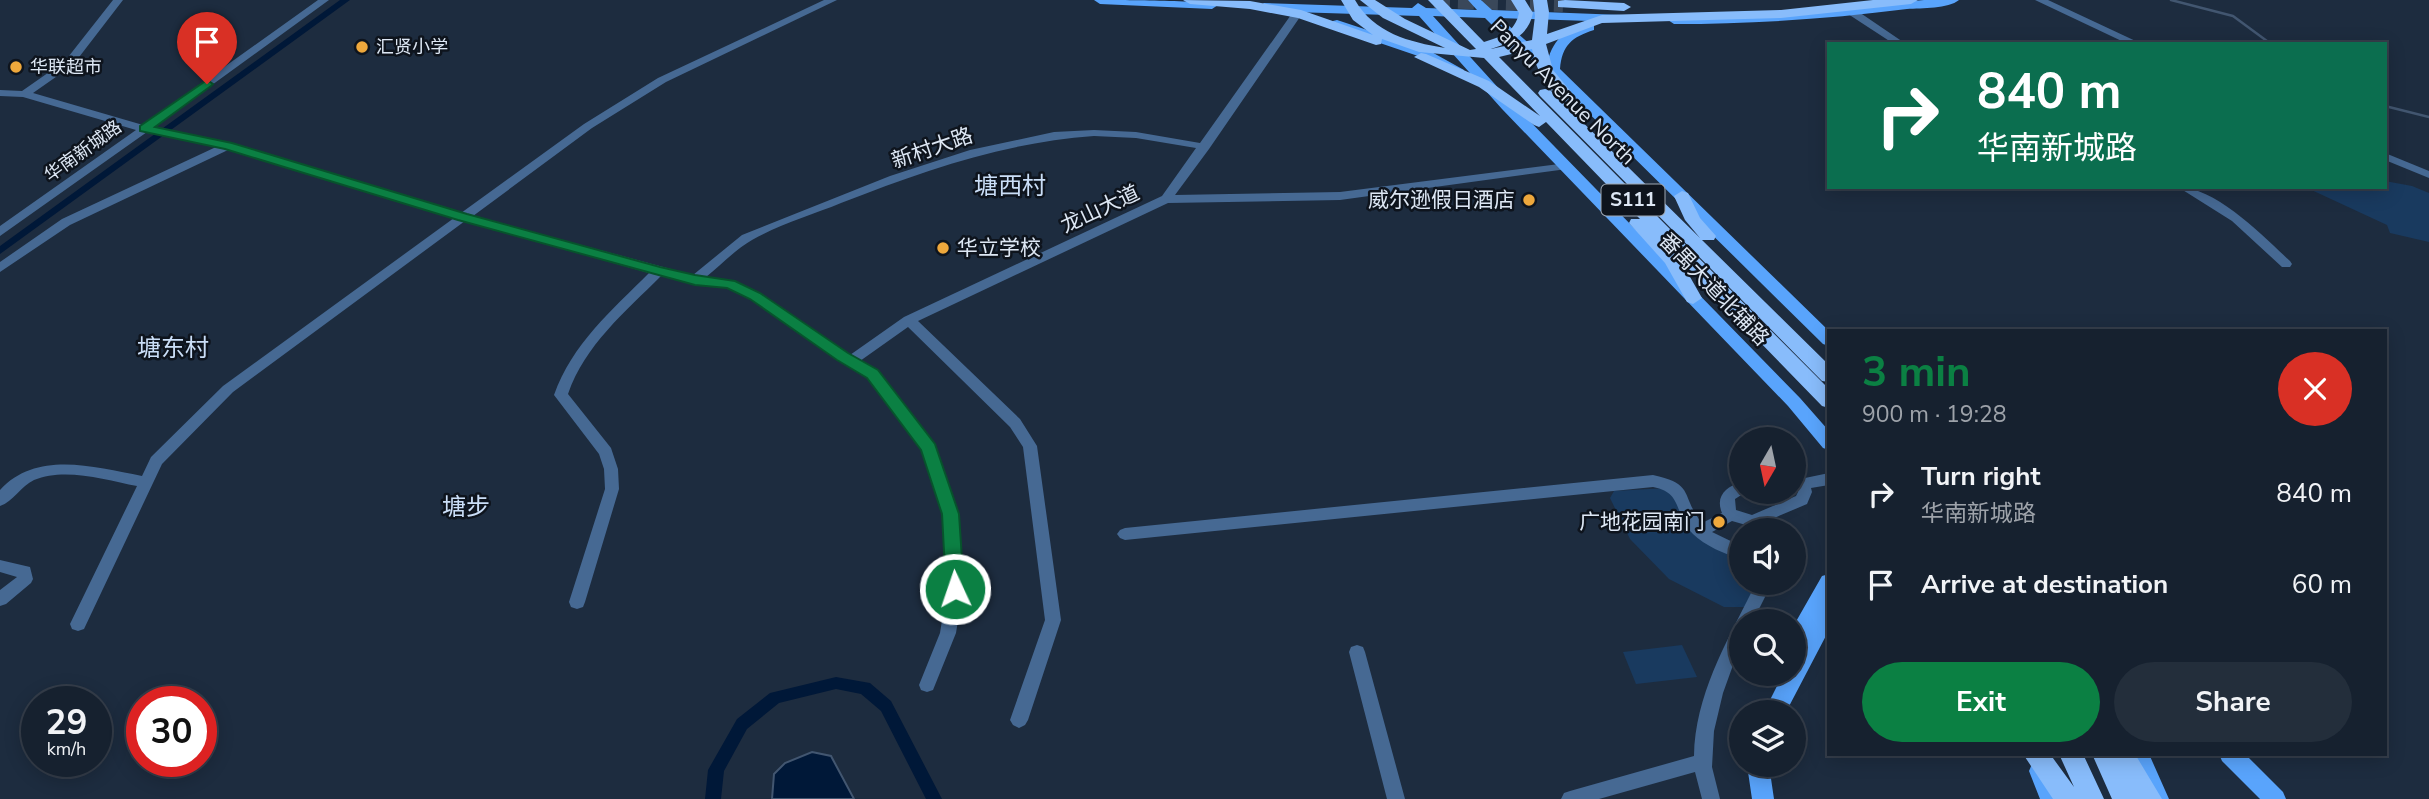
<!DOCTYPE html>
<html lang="en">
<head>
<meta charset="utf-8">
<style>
  :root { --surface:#16212f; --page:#232e3b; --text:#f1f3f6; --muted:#9ea3aa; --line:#353e4b; --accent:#0b8043 }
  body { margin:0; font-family:"Nunito Sans","Noto Sans SC",sans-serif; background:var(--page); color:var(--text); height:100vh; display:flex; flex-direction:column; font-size:26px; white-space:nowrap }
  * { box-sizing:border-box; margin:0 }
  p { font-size:23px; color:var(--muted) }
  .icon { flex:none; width:38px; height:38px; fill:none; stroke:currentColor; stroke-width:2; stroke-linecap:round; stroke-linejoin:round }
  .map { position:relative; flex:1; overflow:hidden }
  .details { position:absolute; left:1827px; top:329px; width:560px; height:427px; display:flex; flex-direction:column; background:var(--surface); border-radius:0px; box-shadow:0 4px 18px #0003,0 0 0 2px var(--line) }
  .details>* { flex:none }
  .banner { position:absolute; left:1827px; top:42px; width:560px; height:147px; border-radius:0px; box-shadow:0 4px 18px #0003,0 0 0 2px var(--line); background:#0b6e4f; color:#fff; overflow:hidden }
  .needle { width:46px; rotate:189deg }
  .tools { position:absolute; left:1729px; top:427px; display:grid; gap:14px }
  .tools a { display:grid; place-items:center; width:77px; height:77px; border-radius:50%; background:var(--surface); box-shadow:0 4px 18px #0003,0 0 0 2px var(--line); font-size:35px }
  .speed { position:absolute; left:21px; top:686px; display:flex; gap:14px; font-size:35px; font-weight:700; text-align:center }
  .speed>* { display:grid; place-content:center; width:91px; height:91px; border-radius:50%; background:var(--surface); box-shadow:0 4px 18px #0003,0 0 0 2px var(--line); line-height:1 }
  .speed small { font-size:18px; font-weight:400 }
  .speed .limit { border:10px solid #d22; background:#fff; color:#111 }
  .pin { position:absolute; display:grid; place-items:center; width:60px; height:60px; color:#fff; margin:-72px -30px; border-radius:50% 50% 50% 0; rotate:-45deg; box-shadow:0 0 7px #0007 }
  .pin .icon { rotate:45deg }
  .me { position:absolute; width:77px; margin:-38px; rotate:357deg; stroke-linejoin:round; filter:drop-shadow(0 0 5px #0008) }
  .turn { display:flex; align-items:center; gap:24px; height:147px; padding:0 35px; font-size:32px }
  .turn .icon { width:91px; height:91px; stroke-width:2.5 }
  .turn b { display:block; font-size:49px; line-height:60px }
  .round { display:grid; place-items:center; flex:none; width:74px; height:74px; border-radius:37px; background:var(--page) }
  .overview { display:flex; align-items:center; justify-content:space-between; height:119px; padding:0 35px }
  h1 { font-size:42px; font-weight:700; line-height:52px; color:var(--accent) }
  .primary-button { display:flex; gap:14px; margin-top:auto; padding:14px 35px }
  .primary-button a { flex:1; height:80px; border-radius:42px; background:var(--accent); color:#fff; font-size:28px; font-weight:700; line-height:80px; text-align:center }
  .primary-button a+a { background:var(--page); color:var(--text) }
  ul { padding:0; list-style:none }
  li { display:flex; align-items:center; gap:21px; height:91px; padding:0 35px }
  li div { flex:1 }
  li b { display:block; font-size:26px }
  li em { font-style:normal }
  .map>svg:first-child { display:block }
  .green { fill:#193a5f }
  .water { fill:#001838; stroke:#425670; stroke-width:2 }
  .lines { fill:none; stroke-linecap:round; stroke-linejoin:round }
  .stream { stroke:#425670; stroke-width:2.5 }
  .canal { fill:#001838; fill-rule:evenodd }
  .highway-tunnel { stroke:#3a485a; stroke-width:16; stroke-dasharray:16 8; stroke-linecap:butt }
  .minor { fill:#466993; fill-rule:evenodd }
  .major { fill:#59a4fc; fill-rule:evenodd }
  .highway { fill:#88bcfb; fill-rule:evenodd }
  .route { fill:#0b8043; stroke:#07532c; stroke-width:2 }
  .poi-dot { fill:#eea83c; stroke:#0e141d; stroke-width:2.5 }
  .labels { text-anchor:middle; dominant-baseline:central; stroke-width:5; stroke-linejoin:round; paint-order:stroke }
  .far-poi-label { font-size:18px; fill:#dde7f4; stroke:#0e141d; text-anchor:start }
  .far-street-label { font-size:18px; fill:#dde7f4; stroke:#0e141d }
  .shield { fill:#0e141d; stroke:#9fa8b4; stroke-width:2 }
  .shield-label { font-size:19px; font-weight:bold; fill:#dde7f4 }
  .street-label { font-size:21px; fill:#dde7f4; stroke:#0e141d }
  .poi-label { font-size:21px; fill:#dde7f4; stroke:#0e141d; text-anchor:end }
  .quarter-label { font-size:24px; fill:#cadef7; stroke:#0e141d }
</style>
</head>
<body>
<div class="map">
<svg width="2429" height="799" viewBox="0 0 2429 799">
  <rect width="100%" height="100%" fill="#1d2c3f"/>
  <!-- green -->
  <path class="green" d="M2385 181 2412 186 2429 193V242L2390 233 2387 225 2305 187H2385Z
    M1667 488 1678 497 1688 527 1741 559V583H1752L1753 591 1745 607H1724L1669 579 1630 539 1610 498 1614 491Z
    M1682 645 1697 677 1636 684 1623 652Z"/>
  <!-- water -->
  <path class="water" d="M812 752 831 756 854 799H772L774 774 785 763Z"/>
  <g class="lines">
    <!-- stream -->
    <path class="stream" d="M2171 0 2233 16 2271 44
      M2385 106 2429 117"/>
    <!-- canal -->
    <path class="canal" d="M340 0H350L0 254V246Z
      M836 677 870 683 891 701 942 799H926L881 711 861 694 836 689 779 703 747 729 724 771 721 799H705L708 770 737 719 770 693Z"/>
    <!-- highway-tunnel -->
    <path class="highway-tunnel" d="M1434 0 1563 4"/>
    <!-- minor -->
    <path class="minor" d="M113 0H123L73 65 33 93 143 125 318 0H329L154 127 231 144 461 213 584 124 658 78 824 0H837L666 82 592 128 473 216 693 275 742 235 890 176 970 150 1054 132 1094 130 1136 132 1200 143 1293 12 1297 11 1302 14 1209 149 1175 195 1340 192 1567 163 1573 166 1567 169 1340 200 1168 203 918 321 1020 419 1037 446 1061 620 1028 720 1025 725 1019 728 1013 725 1010 720 1045 620 1023 447 1010 427 908 327 860 361 878 371 934 444 958 514 963 589 956 633 933 690 927 692 921 690 919 685 940 633 947 589 942 514 922 450 868 377 838 360 750 299 727 288 695 284 661 276C625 312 585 345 568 394L611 448 618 469 619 489 585 602 583 607 577 609 571 607 569 602 605 489 604 469 599 454 554 395C572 344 612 310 649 273L465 221 233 392 162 464 84 629 78 631 72 629 70 624 137 486C106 480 65 467 34 480 21 486 13 502 0 506V490C37 450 94 467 142 476L151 457 223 386 454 218 228 150 70 225 0 272V262L62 219 216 147 147 132 0 236V226L136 130 23 97 0 96V90L22 91 65 61ZM1094 136 1136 138 1196 148 1162 196 904 317 850 355 760 293 735 281 706 277C721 265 736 249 752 240 780 224 812 215 841 203 926 170 1002 143 1094 136Z
      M2035 0H2048L2142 44H2128Z
      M1852 9 1856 10 1906 44H1894L1848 14V10Z
      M2385 153 2429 171V178L2385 160Z
      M2178 187C2216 187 2263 236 2290 261L2292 264 2290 267H2282L2232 221Z
      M1829 473V485L1811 488 1812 492 1807 504 1753 527 1732 521 1712 532 1741 546V559C1725 554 1705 546 1693 534 1673 514 1684 493 1653 487L1125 540 1120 538 1117 534 1120 530 1125 528 1653 475C1696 484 1680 496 1702 523L1722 513C1715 496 1726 487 1741 482V492H1746L1735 499 1736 510 1752 515 1796 496 1798 492 1794 486V474L1805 478Z
      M0 560 30 567 33 579 31 583 6 604 0 606V590L17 577 0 572Z
      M1750 583H1766L1767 593 1753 621H1741V643L1723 693 1714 731 1712 767 1720 799H1702L1695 772 1599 799H1561L1564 793 1570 791 1694 756C1695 696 1726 643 1751 593Z
      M1357 645 1363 647 1365 652 1405 799H1387L1349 652 1351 647Z"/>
    <!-- major -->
    <path class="major" d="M1094 0C1116 0 1205 0 1218 5L1212 9 1100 4Z
      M1468 0H1481L1492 10 1622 15V21L1618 22 1500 18 1548 60C1553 39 1572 21 1594 24V30C1572 37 1562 45 1560 69L1829 331V346L1823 344 1548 73 1511 44 1485 18 1433 16 1512 103 1800 398 1829 431V450L1823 448 1788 406 1502 109 1419 16 1264 11 1258 7 1264 3 1412 8 1418 3 1426 8 1477 10Z
      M1924 0H1959C1948 9 1922 8 1907 9 1829 19 1752 24 1674 24L1668 20 1674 16 1779 14Z
      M1337 20 1428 50 1464 70 1462 73H1452L1418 56 1333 27V21Z
      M1829 574V630L1786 712H1764L1783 674H1794V625L1822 576Z
      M2127 754H2149L2169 799H2147Z
      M2219 754H2245L2283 792 2286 799H2260L2222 761Z
      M2040 761 2048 764 2062 799H2040L2029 771 2032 764Z
      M1747 765H1769L1774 799H1752Z"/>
    <!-- highway -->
    <path class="highway" d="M1183 0 1250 1 1301 10 1373 35 1353 20 1341 0H1355C1374 33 1409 42 1445 48L1383 18 1360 0H1375L1405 19 1470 50 1476 49 1428 0H1443L1484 42C1501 37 1515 32 1519 13L1511 0H1525L1533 13C1528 37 1510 42 1491 49L1532 40 1535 16 1533 0H1547L1549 12 1547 34 1602 15 1781 10 1873 0H1918L1911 4 1781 18 1602 23 1546 44 1553 70 1577 99 1570 103C1550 98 1535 68 1532 49L1499 57 1829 389V408L1822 406 1681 261 1702 298 1693 304 1687 302 1665 263 1629 223 1631 219H1640L1546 122 1539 127 1534 125 1479 87 1414 57 1421 53 1426 54 1489 81 1540 116 1484 58 1419 52 1382 39 1381 44 1376 45 1298 18 1250 9 1190 4Z
      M1565 0 1624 3 1631 7 1624 11 1558 7V1Z
      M1545 89 1550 90 1700 238 1685 220 1674 196 1682 191 1688 193 1700 218 1716 236 1714 240H1702L1829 365V382L1822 381 1540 96 1538 93 1540 90Z
      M2023 754H2050L2074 787 2059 754H2083L2104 799H2053Z
      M2092 754H2135L2162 799H2112Z"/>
  </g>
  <!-- route -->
  <path class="route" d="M207 80 213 84 211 86 155 127 232 143 467 214 660 267 695 275 735 281 760 293 848 353 878 370 935 444 959 514 964 589 961 594 955 596 949 594 946 589 942 514 921 450 867 378 837 360 750 299 727 288 695 285 458 220 225 149 140 131V126Z"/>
  <!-- markers -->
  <g class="poi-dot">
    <circle cx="362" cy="47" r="7"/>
    <circle cx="16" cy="67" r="7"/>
    <circle cx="1529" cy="200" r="7"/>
    <circle cx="943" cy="248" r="7"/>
    <circle cx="1719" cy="522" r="7"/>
  </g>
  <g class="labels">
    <!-- far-poi labels -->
    <g class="far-poi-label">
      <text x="376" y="47">汇贤小学</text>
      <text x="30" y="67">华联超市</text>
    </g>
    <!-- far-street labels -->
    <g class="far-street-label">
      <text transform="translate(83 151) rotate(-36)">华南新城路</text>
    </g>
    <!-- shield labels -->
    <rect class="shield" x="1601.5" y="184.5" width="63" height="31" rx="5"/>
    <g class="shield-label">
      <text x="1633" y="200">S111</text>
    </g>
    <!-- street labels -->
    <g class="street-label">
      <text transform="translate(1563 92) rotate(45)">Panyu Avenue North</text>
      <text transform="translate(932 148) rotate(-19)">新村大路</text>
      <text transform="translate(1100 209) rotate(-25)">龙山大道</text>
      <text transform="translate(1714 289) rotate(46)">番禺大道北辅路</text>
    </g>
    <!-- poi labels -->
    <g class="poi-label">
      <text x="1515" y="200">威尔逊假日酒店</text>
      <text x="957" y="248" text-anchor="start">华立学校</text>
      <text x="1705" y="522">广地花园南门</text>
    </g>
    <!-- quarter labels -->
    <g class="quarter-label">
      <text x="1010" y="186">塘西村</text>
      <text x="173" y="348">塘东村</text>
      <text x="466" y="507">塘步</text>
    </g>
  </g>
</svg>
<div class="tools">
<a><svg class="needle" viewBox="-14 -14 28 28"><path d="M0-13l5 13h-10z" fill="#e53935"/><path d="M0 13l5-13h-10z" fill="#9ea3aa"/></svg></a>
<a><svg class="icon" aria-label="sound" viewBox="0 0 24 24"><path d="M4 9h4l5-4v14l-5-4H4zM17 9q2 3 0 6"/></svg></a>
<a><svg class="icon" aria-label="search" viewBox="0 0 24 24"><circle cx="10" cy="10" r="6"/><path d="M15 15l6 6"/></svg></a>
<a><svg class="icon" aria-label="layers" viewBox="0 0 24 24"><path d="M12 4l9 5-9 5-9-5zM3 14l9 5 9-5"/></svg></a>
</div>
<div class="speed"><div>29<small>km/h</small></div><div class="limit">30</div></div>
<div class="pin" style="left:207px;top:84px;background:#d93025"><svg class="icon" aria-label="arrive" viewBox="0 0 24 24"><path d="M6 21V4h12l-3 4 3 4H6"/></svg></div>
<svg class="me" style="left:955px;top:589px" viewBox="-20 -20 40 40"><circle r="17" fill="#0b8043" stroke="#fff" stroke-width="3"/><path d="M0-11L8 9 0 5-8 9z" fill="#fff"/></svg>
<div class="banner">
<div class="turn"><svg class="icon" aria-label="right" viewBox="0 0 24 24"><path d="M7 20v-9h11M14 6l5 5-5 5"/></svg><div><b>840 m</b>华南新城路</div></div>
</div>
<section class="details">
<div class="overview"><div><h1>3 min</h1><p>900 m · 19:28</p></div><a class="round" style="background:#d93025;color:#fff"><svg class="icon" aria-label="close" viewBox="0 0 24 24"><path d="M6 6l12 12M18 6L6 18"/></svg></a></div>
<ul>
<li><svg class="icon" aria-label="right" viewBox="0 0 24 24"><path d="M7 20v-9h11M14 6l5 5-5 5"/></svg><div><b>Turn right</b><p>华南新城路</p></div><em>840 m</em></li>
<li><svg class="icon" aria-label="arrive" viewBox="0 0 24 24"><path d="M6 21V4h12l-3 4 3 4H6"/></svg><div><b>Arrive at destination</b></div><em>60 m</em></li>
</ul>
<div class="primary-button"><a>Exit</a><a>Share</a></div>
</section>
</div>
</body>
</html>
